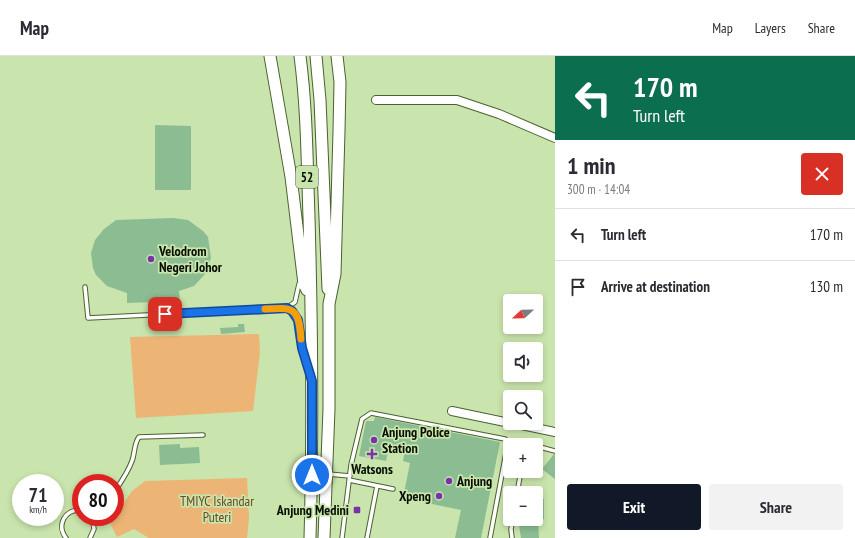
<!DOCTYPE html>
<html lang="en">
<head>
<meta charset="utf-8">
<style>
  :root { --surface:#fff; --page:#f2f2f3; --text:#2b2b33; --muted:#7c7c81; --line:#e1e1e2; --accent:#111827 }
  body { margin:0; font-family:"PT Sans Narrow",sans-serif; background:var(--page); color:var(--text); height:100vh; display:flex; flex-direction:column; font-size:15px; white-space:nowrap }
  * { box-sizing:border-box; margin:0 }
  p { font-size:13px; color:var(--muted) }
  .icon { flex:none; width:22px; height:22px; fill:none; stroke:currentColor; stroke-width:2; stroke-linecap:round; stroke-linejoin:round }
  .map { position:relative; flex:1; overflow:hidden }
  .sheet { display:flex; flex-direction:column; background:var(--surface); width:300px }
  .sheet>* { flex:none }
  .banner { background:#0b6e4f; color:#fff; overflow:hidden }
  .needle { width:26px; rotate:248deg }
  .fabs { position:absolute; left:503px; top:238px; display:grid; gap:8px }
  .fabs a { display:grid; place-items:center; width:40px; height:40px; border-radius:4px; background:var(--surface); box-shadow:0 2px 6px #0003; font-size:20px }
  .speed { position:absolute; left:12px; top:418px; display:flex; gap:8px; font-size:20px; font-weight:700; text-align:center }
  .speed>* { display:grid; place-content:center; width:52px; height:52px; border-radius:50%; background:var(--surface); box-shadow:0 2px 6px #0003; line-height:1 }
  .speed small { font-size:10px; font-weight:400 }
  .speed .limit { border:6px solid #d22; background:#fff; color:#111 }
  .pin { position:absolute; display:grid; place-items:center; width:34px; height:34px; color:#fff; margin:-17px; border-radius:8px; box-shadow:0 2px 6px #0006 }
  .me { position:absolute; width:44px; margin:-22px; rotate:0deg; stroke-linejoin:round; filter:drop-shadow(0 0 3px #0008) }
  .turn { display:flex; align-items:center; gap:14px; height:84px; padding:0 12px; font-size:18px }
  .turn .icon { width:52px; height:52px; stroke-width:2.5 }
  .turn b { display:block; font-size:28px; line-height:34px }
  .round { display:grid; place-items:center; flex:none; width:42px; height:42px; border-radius:4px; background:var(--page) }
  .overview { display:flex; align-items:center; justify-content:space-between; height:68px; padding:0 12px }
  h1 { font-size:24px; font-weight:600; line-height:30px }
  .button { display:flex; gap:8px; margin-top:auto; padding:8px 12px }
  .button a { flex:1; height:46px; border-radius:4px; background:var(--accent); color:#fff; font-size:16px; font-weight:600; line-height:46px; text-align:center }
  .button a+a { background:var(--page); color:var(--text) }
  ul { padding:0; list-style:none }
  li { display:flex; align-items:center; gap:12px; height:52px; padding:0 12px; border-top:1px solid var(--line) }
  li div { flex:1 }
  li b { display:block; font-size:15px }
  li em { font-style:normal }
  header { display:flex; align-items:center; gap:24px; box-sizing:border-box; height:56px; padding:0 20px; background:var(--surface); border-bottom:1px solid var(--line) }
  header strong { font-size:19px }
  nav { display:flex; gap:22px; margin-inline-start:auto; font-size:14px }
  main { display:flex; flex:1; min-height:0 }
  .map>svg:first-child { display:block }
  .green { fill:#ecb576 }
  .building { fill:#8bbc92 }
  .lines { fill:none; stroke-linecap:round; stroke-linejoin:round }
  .service-casing { stroke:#4a612f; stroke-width:5.5 }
  .tertiary-casing { stroke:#4a612f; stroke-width:10 }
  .trunk-casing { stroke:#4a612f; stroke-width:13 }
  .service { stroke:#fff; stroke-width:3.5 }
  .tertiary { stroke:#fff; stroke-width:8 }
  .trunk { stroke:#fff; stroke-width:11 }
  .route-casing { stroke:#114b97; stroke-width:10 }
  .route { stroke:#1a73e8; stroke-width:7 }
  .slow { stroke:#f59e0b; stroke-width:7 }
  .poi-dot { fill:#7933a6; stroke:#c9e4ac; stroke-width:1.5 }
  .labels { text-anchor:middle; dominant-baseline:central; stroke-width:3.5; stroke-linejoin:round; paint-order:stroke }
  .shield { fill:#c9e4ac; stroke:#414f34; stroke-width:1 }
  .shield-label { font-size:13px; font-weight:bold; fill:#070f00 }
  .poi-label { font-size:14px; font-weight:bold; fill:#070f00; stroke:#c9e4ac; text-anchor:start }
  .park-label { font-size:14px; fill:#6a4923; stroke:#c9e4ac }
</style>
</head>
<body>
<header>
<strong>Map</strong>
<nav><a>Map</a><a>Layers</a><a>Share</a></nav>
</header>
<main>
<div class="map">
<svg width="555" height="482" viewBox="0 0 555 482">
  <rect width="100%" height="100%" fill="#c9e4ac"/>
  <!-- green -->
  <path class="green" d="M259 278 260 296 253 355 136 362 130 281Z
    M247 422 249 462 247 482H149L134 473 117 481 110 467 132 435 145 425Z"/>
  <!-- building -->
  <path class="building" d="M155 69 191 70V134H155Z
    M173 162 188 164 203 175 208 181 211 202 205 218 194 230 179 235 180 245 127 247V237L107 230 96 219 93 212 91 197 95 184 104 173 116 164Z
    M238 268H244L245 276 221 278 220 272 238 271Z
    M375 361 500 386 481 482H455L461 454 403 442 410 407 403 405 405 393 389 390 386 405 359 400 366 365H374Z
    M180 388V392L199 391 200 407 160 409 159 389Z
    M554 398H555V423L542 413Z
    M536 443H544V463H536H538L539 482H521L518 463H536Z"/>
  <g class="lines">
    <!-- service casing -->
    <g class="service-casing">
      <path id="service" d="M85 231 88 262 287 252 295 246 299 228
        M287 252C303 261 299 276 302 292 303 298 306 304 308 310
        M536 390 555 395
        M328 418 350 420
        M349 424 393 433
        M115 435C121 426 128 416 132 405 135 397 134 387 139 381L203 379
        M517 437 521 415
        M66 482C56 469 65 453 81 454
        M90 482 94 473 92 461
        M342 482 351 409 362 363 371 357 505 383 508 386 490 482
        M367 482 377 430
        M512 482 511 473 513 463"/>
    </g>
    <!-- tertiary casing -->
    <g class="tertiary-casing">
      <path id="tertiary" d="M376 44H457L499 58 555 82
        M452 355 510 367
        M512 367 555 376"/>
    </g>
    <!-- trunk casing -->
    <g class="trunk-casing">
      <path id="trunk" d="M270 0 291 121 304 228 307 234
        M300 0C307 53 307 107 309 161 312 268 313 375 310 482
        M316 0 320 44 328 233
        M324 482 329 353V248L335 218 339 75 340 26 337 0"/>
    </g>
    <!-- service -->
    <use href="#service" class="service"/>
    <!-- tertiary -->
    <use href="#tertiary" class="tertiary"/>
    <!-- trunk -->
    <use href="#trunk" class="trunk"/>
  </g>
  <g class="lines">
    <!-- route casing -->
    <g class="route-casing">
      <path id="route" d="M165 258 287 252 292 255 298 264 302 292 312 325V419"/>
    </g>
    <!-- route -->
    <use href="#route" class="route"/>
    <!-- slow -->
    <path class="slow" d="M265 253C294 251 299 252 301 283"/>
  </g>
  <!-- markers -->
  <g class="poi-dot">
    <circle cx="151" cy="203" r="4"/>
    <circle cx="374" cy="384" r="4"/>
    <path d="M370 392h4v4h4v4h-4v4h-4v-4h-4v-4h4z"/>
    <circle cx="449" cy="425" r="4"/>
    <circle cx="439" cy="440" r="4"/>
    <rect x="353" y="450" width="8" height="8" rx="2"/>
  </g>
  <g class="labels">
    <!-- shield labels -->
    <rect class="shield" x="296" y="110" width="22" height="22" rx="3"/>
    <g class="shield-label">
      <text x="307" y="121">52</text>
    </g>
    <!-- poi labels -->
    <g class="poi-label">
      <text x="159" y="195">Velodrom<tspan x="159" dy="16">Negeri Johor</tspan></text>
      <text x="382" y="376">Anjung Police<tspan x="382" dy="16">Station</tspan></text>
      <text x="372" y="413" text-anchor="middle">Watsons</text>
      <text x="457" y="425">Anjung</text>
      <text x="431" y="440" text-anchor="end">Xpeng</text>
      <text x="349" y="454" text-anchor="end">Anjung Medini</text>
    </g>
    <!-- park labels -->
    <g class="park-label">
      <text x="217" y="445">TMIYC Iskandar<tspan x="217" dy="16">Puteri</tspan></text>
    </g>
  </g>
</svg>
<div class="fabs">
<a><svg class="needle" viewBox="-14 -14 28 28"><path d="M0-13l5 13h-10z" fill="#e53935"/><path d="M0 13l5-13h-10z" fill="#7c7c81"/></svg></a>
<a><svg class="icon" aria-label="sound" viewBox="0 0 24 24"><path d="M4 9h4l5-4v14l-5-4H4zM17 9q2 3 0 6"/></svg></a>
<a><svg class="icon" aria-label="search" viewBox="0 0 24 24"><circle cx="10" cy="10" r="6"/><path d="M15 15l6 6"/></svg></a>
<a>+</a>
<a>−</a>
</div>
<div class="speed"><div>71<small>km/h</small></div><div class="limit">80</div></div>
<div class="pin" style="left:165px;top:258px;background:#d93025"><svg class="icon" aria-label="arrive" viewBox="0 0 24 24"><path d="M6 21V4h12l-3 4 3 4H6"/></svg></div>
<svg class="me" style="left:312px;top:419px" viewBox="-20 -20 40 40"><circle r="17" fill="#1a73e8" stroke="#fff" stroke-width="3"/><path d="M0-11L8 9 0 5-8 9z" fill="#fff"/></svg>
</div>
<section class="sheet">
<div class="banner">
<div class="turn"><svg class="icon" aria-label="left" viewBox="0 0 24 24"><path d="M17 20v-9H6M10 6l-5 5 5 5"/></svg><div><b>170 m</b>Turn left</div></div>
</div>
<div class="overview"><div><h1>1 min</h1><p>300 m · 14:04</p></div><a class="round" style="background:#d93025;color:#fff"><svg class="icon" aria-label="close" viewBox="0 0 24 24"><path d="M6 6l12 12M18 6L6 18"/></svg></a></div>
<ul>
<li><svg class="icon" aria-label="left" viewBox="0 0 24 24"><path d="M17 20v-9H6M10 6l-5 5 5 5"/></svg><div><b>Turn left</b></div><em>170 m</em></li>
<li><svg class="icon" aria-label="arrive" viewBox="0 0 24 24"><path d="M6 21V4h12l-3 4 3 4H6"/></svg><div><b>Arrive at destination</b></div><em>130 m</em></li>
</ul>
<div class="button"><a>Exit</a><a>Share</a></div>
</section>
</main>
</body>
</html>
